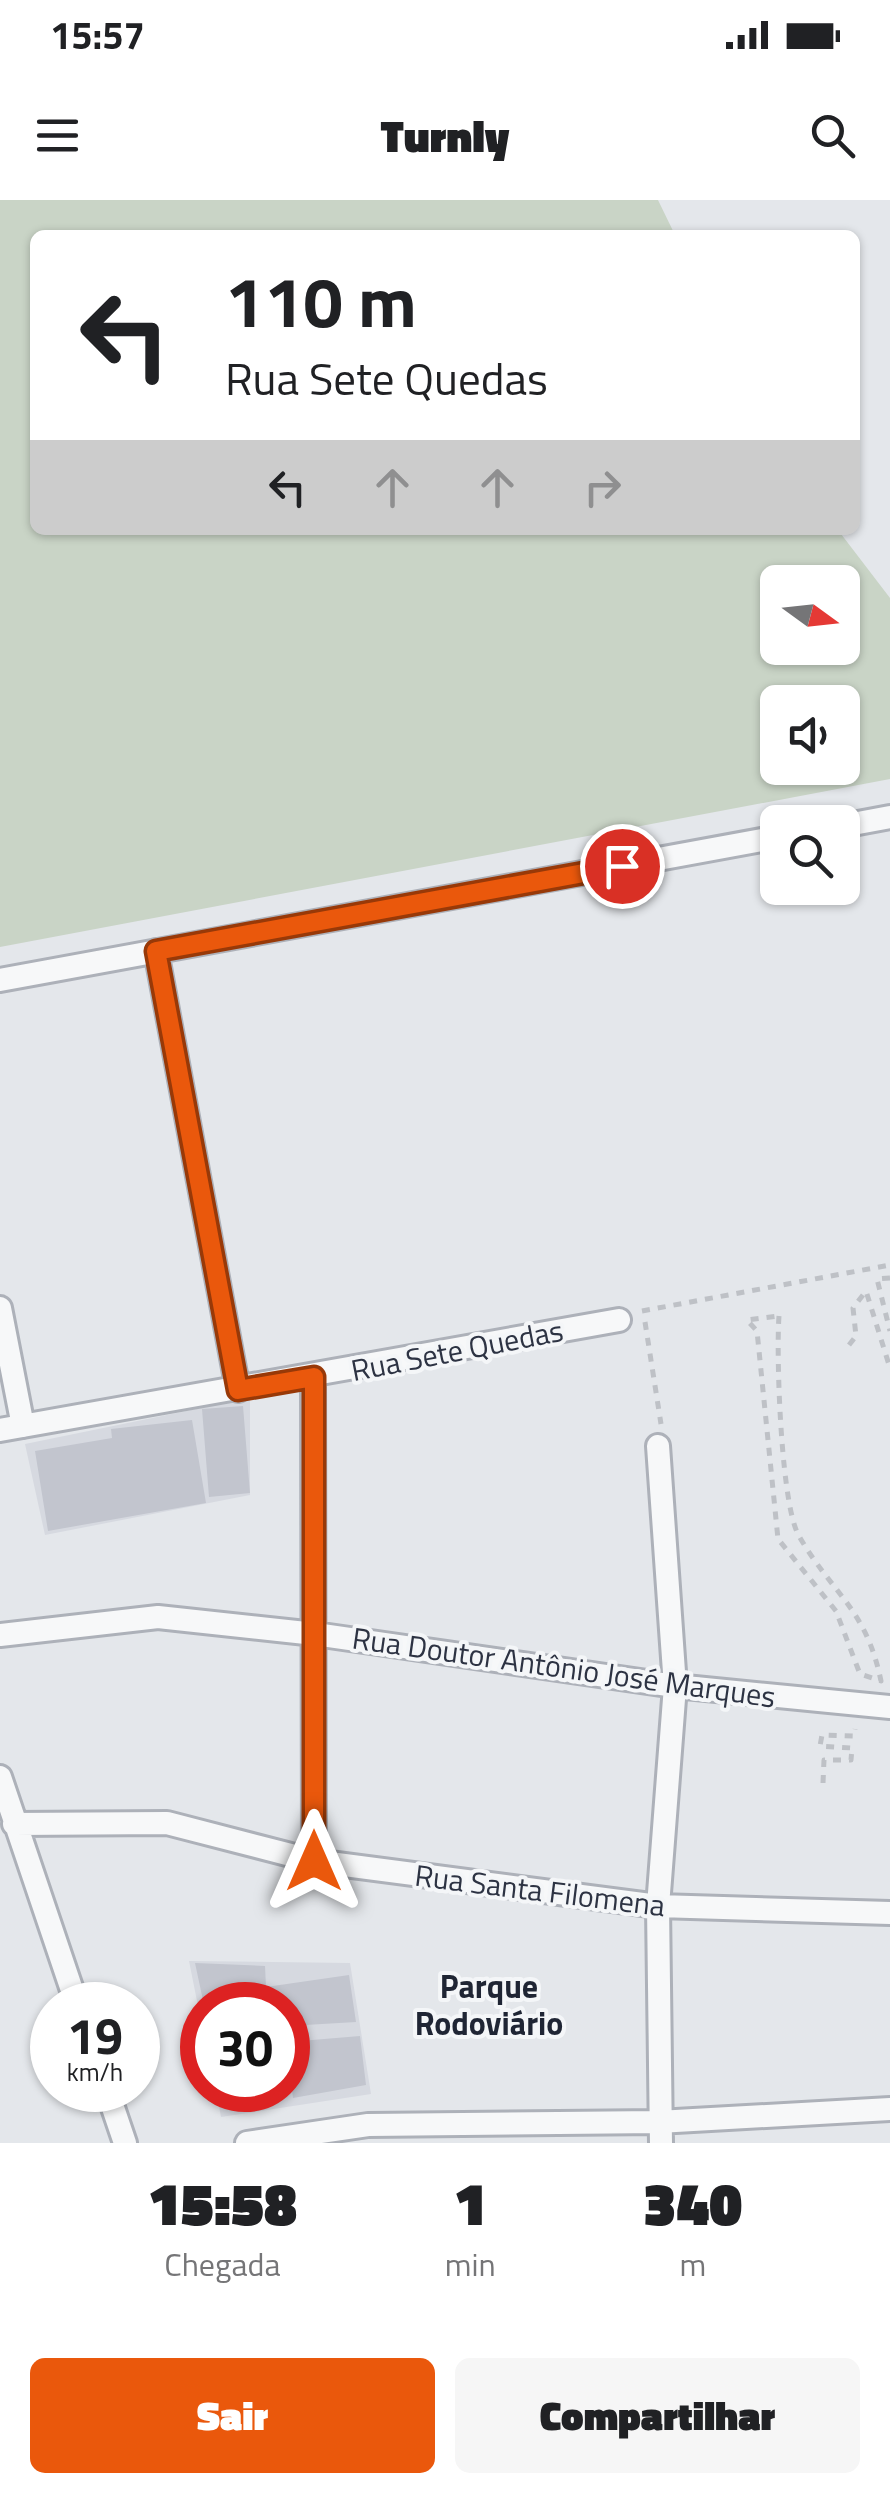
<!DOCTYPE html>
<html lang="pt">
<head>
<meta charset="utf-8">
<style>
  :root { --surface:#fff; --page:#f6f6f6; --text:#202124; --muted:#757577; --accent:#ea580c }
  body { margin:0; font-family:"Titillium Web",sans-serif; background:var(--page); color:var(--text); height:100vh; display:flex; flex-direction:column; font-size:38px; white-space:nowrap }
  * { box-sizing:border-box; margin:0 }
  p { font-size:32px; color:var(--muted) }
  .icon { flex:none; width:55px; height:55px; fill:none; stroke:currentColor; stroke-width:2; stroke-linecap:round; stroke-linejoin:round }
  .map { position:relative; height:1943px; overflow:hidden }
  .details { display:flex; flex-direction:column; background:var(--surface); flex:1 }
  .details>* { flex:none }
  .top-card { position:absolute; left:30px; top:30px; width:830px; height:305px; border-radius:15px; box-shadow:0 2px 8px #0004; background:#fff; color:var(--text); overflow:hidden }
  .needle { width:65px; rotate:105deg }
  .buttons { position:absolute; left:760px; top:365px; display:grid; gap:20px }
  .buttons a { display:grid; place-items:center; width:100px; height:100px; border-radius:15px; background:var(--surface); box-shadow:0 2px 8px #0004; font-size:50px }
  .speed { position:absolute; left:30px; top:1782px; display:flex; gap:20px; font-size:50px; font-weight:700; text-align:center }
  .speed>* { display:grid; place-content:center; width:130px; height:130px; border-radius:50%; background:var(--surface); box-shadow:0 2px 8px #0004; line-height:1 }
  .speed small { font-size:25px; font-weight:400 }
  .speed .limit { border:15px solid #d22; background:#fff; color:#111 }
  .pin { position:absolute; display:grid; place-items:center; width:85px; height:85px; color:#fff; margin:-42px; border:5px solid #fff; border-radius:50%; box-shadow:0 2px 10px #0007 }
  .me { position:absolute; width:110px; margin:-55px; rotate:0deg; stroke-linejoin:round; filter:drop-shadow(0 0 8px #0008) }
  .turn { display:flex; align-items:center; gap:35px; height:210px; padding:0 30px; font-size:45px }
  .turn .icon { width:130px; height:130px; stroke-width:2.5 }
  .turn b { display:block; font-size:70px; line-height:85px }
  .lanes { display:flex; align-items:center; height:95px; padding:0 30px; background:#0003; justify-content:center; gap:50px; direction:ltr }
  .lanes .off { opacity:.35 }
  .eta { display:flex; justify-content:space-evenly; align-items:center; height:170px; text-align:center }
  .eta b { font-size:60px; font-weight:800; line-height:70px }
  .action { display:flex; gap:20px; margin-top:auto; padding:20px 30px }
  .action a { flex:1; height:115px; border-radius:15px; background:var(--accent); color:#fff; font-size:40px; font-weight:800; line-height:115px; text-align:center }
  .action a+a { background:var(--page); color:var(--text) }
  .status { display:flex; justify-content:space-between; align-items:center; height:70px; padding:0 50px; background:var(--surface); direction:ltr }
  .status svg { height:28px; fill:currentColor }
  header { display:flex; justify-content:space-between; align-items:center; height:130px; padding:0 30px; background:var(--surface); font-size:45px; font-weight:800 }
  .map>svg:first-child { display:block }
  .built { fill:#d6d9e0 }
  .green { fill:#c9d4c6; fill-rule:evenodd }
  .building { fill:#c2c5ce }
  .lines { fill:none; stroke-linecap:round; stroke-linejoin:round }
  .minor-casing { stroke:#adb1b9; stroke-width:28 }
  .path { stroke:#bec1c6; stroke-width:5; stroke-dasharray:8 8; stroke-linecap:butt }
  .minor { stroke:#f7f8f9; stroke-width:22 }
  .route-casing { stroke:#983908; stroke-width:25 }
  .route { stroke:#ea580c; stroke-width:18 }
  .labels { text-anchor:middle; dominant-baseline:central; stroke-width:8; stroke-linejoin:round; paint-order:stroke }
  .street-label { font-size:30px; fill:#2d3343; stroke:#f4f6f8 }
  .neighbourhood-label { font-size:32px; font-weight:bold; fill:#1f2534; stroke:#f4f6f8 }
</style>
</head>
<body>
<div class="status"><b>15:57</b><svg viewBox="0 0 49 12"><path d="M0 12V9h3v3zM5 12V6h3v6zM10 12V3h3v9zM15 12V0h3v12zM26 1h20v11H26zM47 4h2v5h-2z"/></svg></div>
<header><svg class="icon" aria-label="menu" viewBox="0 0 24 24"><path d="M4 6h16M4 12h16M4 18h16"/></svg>Turnly<svg class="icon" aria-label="search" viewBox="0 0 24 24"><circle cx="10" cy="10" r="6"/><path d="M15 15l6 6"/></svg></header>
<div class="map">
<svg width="890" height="1943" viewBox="0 0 890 1943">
  <rect width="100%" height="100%" fill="#e4e7eb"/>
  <!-- built -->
  <path class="built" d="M250 1198V1295L45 1335 25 1244Z
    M189 1761 350 1763 371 1894 221 1917 216 1890H288V1805H202V1826Z"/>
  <!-- green -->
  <path class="green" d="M0 0H658L675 35H35V330H838L890 398V579L0 747ZM778 382H842V448H778ZM778 502H842V568H778Z"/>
  <!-- building -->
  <path class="building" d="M243 1206 250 1293 209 1297 202 1209Z
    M192 1220 206 1303 48 1331 35 1251 112 1238 111 1229Z
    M195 1763 265 1766 266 1787 349 1775 356 1822 288 1826V1805H204Z
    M360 1836 366 1885 293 1898 292 1890 288 1891V1842Z
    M223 1890H283V1892L226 1905Z"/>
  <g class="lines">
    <!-- minor casing -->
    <g class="minor-casing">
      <path id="minor" d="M842 626 890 617
        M156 751 238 1190
        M0 780 778 637
        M0 1108 23 1226
        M313 1177 314 1661
        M0 1230 619 1120
        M658 1246 675 1486 658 1706 661 1943
        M0 1435 158 1417 315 1434 675 1486 890 1507
        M0 1577 77 1805
        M14 1624 167 1623 314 1661 658 1706 890 1713
        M107 1890 125 1943
        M247 1943 368 1925 658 1922 890 1909"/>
    </g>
    <!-- path -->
    <path class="path" d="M890 1078 877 1079 890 1131
      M642 1111 890 1065
      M779 1116C776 1156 781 1306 799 1336 833 1395 866 1408 881 1481L860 1474 836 1411 778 1339 757 1131 747 1120Z
      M645 1122 661 1224
      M849 1145 856 1136 853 1108 866 1091 890 1168
      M823 1583 824 1560H851L852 1548 820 1546 822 1535 854 1536 855 1529"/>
    <!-- minor -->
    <use href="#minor" class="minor"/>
  </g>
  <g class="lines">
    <!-- route casing -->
    <g class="route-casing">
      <path id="route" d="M314 1661V1177L238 1190 156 751 622 666"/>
    </g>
    <!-- route -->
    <use href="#route" class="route"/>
  </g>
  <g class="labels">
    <!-- street labels -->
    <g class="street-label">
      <text transform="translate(457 1150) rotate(-11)">Rua Sete Quedas</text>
      <text transform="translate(564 1467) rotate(8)">Rua Doutor Antônio José Marques</text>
      <text transform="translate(540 1690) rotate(7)">Rua Santa Filomena</text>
    </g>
    <!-- neighbourhood labels -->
    <g class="neighbourhood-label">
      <text x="489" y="1786">Parque<tspan x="489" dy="37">Rodoviário</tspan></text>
    </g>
  </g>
</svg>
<div class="buttons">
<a><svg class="needle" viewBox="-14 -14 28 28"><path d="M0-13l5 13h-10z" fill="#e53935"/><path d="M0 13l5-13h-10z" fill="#757577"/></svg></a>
<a><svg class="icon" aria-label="sound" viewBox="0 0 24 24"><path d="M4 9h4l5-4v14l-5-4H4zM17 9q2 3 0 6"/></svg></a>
<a><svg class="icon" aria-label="search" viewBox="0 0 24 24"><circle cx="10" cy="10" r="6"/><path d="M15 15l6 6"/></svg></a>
</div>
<div class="speed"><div>19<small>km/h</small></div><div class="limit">30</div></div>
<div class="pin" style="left:622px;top:666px;background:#d93025"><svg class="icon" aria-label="arrive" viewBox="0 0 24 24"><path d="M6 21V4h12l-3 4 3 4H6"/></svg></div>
<svg class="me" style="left:314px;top:1661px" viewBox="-20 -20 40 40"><path d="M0-17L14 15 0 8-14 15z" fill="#ea580c" stroke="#fff" stroke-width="4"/></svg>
<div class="top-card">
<div class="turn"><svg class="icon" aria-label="left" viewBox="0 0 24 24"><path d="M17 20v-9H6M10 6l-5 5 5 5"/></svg><div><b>110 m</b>Rua Sete Quedas</div></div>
<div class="lanes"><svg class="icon" aria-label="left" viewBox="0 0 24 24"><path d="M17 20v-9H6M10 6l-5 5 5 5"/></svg><svg class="icon off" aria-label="ahead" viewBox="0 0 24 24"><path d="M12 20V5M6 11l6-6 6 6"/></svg><svg class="icon off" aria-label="ahead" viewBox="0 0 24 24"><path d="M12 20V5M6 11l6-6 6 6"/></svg><svg class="icon off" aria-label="right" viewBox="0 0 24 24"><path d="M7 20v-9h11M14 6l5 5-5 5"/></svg></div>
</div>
</div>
<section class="details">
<div class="eta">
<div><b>15:58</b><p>Chegada</p></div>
<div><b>1</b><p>min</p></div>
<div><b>340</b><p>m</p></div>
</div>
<div class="action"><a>Sair</a><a>Compartilhar</a></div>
</section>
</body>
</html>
